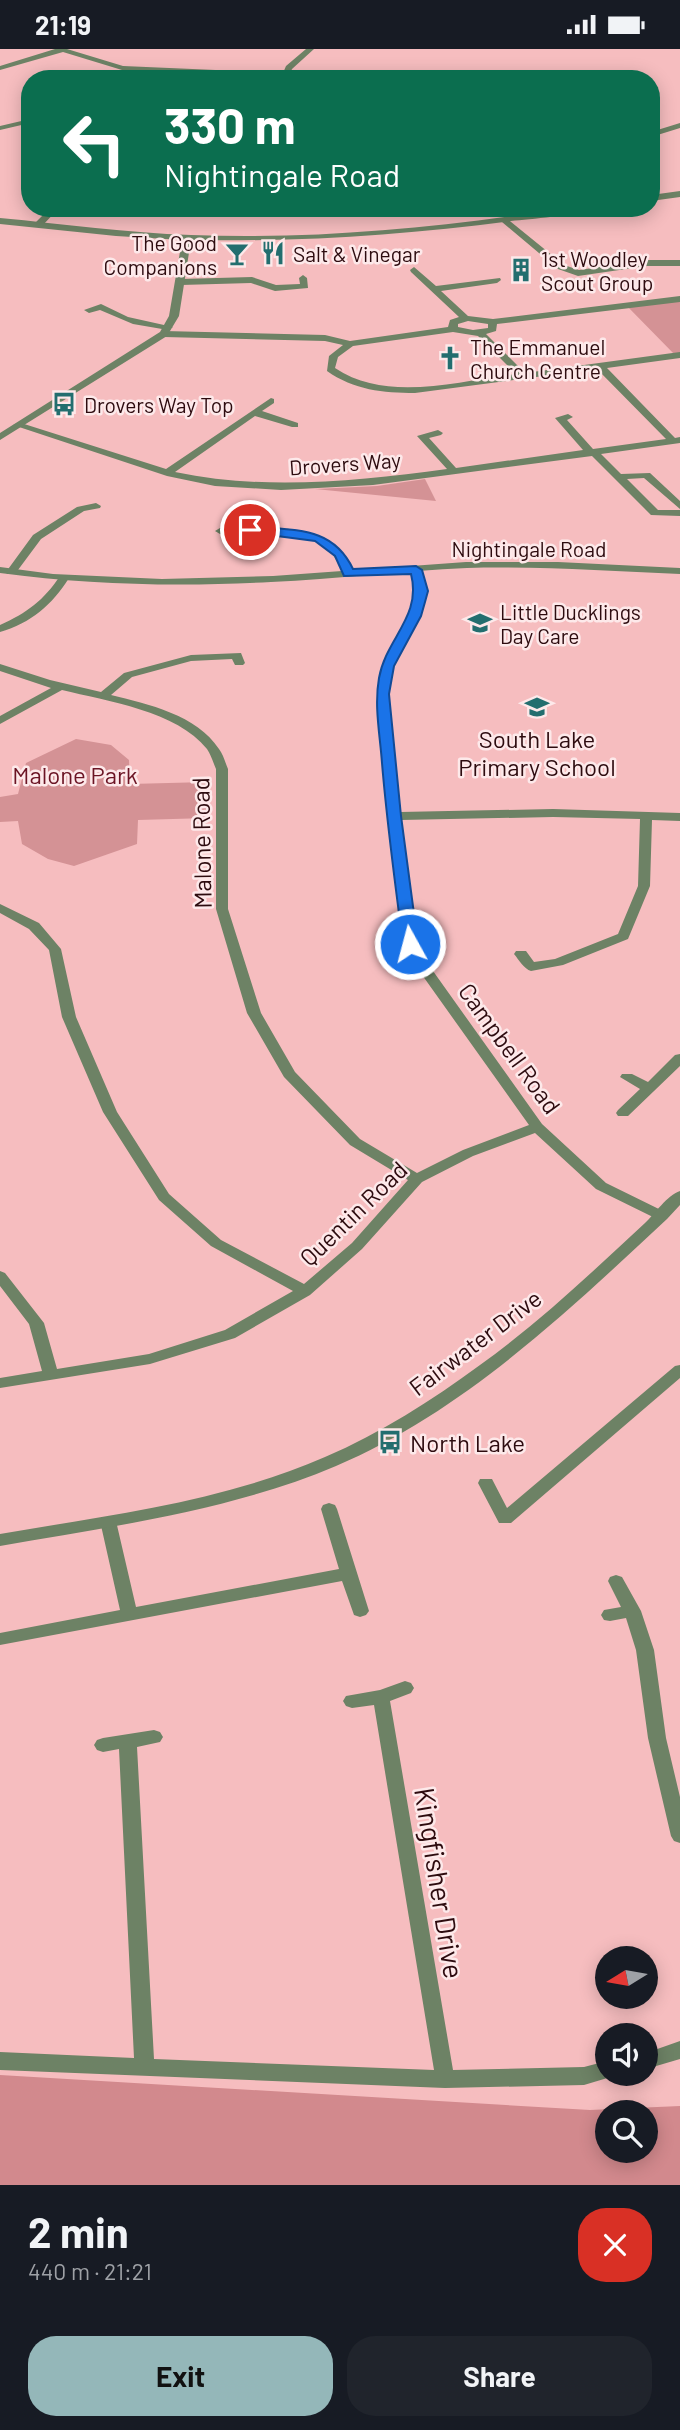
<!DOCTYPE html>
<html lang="en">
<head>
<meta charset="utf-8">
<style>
  :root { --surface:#171b24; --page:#20242c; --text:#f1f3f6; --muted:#9ea1a6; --accent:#94b7b9 }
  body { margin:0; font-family:Barlow,sans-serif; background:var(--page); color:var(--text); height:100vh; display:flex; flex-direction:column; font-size:26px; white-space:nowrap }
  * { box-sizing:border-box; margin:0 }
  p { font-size:23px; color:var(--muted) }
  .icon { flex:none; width:38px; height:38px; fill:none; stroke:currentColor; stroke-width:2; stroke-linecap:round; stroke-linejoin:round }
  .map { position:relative; height:2136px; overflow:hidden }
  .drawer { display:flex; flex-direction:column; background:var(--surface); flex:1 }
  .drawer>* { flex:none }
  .top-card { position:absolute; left:21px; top:21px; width:639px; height:147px; border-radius:28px; box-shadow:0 4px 18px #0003; background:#0b6e4f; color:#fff; overflow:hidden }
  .needle { width:46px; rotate:259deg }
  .fabs { position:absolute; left:595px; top:1897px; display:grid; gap:14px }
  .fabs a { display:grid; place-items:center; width:63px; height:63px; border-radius:50%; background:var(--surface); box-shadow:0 4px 18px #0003; font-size:35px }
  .pin { position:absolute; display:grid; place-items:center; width:60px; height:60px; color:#fff; margin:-30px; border:4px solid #fff; border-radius:50%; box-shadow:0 2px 7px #0007 }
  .me { position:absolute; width:77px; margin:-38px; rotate:353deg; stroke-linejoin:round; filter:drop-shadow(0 0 5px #0008) }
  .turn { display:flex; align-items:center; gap:24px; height:147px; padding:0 28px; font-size:32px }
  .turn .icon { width:91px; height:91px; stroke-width:2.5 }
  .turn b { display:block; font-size:49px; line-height:60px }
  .round { display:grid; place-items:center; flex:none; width:74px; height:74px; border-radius:28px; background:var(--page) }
  .headline { display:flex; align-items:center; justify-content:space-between; height:119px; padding:0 28px }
  h1 { font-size:42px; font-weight:700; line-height:52px }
  .cta { display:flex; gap:14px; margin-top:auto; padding:14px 28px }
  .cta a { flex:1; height:80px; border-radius:28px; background:var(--accent); color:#111; font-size:28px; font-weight:700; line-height:80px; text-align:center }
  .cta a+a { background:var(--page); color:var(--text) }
  .status { display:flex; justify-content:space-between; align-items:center; height:49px; padding:0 35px; background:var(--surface); direction:ltr }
  .status svg { height:19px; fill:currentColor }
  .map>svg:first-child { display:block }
  .green { fill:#d49295 }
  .forest { fill:#d2898d; fill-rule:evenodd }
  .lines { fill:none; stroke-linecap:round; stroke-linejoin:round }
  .minor { fill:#6d8265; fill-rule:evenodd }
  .tertiary { fill:#6d8265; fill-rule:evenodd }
  .route { fill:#1a73e8; stroke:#114b97; stroke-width:2 }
  .labels { text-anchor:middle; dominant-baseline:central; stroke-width:5; stroke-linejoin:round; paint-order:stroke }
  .far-poi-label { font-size:21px; fill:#2d0b0f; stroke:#fde9ea; text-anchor:start }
  .far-street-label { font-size:21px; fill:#2d0b0f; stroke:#fde9ea }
  .poi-label { font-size:24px; fill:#2d0b0f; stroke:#fde9ea }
  .park-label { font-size:24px; fill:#6b1424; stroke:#fde9ea }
  .street-label { font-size:24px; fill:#2d0b0f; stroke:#fde9ea }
  .near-street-label { font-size:28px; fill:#2d0b0f; stroke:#fde9ea }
</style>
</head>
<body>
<div class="status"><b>21:19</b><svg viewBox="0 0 49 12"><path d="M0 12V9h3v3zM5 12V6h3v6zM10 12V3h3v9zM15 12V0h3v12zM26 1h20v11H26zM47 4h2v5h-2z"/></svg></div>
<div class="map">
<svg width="680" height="2136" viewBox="0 0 680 2136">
  <rect width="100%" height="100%" fill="#f6bdbf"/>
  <!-- green -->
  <path class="green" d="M680 250V306H675L626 256Z
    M425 430 436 452 315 440 377 437Z
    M76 690 111 696 129 711 130 735 207 733 208 769 138 771 137 795 74 817 48 810 22 795 18 772 0 773V748L18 745 26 714Z"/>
  <!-- forest -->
  <path class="forest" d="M0 2026 590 2061 680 2057V2136H0ZM607 2063H646V2102H607Z"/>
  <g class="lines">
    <!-- minor -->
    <path class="minor" d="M55 0H67L123 17 283 24 286 17 306 0H314L292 20 288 30 122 21 63 3 0 21V17Z
      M30 70V74L0 81V77Z
      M680 74V79L651 88V83Z
      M50 159H59L42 177H36V173Z
      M519 159H529L537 167 530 169Z
      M505 168 564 216 579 221 647 211H680V217H647L578 227 558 220 502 173 501 171Z
      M414 218 436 237 500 229 501 231 497 234 441 242 468 267 493 270 680 247V253L497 275 496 282 486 285 525 324 680 303V309L607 319 675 389 680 388V394L601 405 621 425 650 424 680 452V460L644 429 627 430 658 461H680V467L651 466 592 407 373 436 281 441 215 437 167 427 13 376 21 374 166 420 271 349 274 350V354L262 362 298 374V378H292L255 367 175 423C266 442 356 432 447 420L417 387 438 381 443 384 441 386 429 389 456 419 583 401 555 369 568 365 573 368 567 371 593 400 666 390 597 320 415 344C383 344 354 341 327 322L329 307 343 296 325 292 164 288 159 285 164 282 325 286 350 292 448 278 450 271 459 268 411 223 410 221ZM468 272 488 275V279L473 281 458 278V275ZM453 283 478 287 516 325C458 332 387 354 335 319L338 308 353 297Z
      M303 226 307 229 308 239 275 242 251 234 181 236 177 233 181 230 252 228 276 236 300 235 299 229Z
      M101 255 128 268 173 278 168 281 133 275 100 261 89 264 84 261Z
      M96 454 101 457 100 459 84 462 41 490 15 525H7L6 523 33 486 77 458Z
      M257 478C302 480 332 480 354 524L353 526H345C340 517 335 507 327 499 303 479 249 484 220 485L215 482 220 479Z
      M416 518 421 521 426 542 424 553 420 567 394 617 389 645 400 763 553 760 680 764V772L652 771 650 837 628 890 563 916 531 922C524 920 519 911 514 905L516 902H526L534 913 555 910 618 885 638 837 640 770 553 768 401 771 416 895 433 922 542 1075 606 1134 667 1164 669 1167 662 1172 657 1170 596 1140 535 1084 473 1107 422 1133 362 1200 310 1246 235 1289 150 1315 0 1339V1329L42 1322 29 1275 0 1237V1222L5 1224 44 1274 57 1320 149 1305 225 1281 293 1242 211 1197 159 1151 103 1063 62 968 49 901 29 880 0 864V855L39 874 61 900 76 968 117 1063 169 1145 221 1191 304 1235 352 1194 408 1131 350 1096 284 1028 247 964 216 860V720C213 713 211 706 207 700 177 662 107 652 62 641L0 675V667L51 639 0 622V615L50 631 101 643 124 624 191 606 241 604 245 614 243 616H235L232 610 191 612 132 628 111 646C148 655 197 666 219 700 223 705 225 713 228 720V860L261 964 295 1023 360 1090 417 1124 463 1101 529 1076 420 923 404 895 388 767 377 645 382 617 410 567 414 553 416 542 411 521Z
      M64 526 69 529C52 556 31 574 0 583V576C27 564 44 551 60 527Z
      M680 1005V1017L628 1067H618L616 1064 618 1061 640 1040 620 1028 622 1025H632L648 1033 675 1006Z
      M680 1316V1329L511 1474H499L478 1434 480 1430H492L507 1459 675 1317Z
      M329 1454 335 1456 337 1460 369 1562 366 1566 360 1568 354 1566 342 1532 0 1596V1584L120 1561 100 1472 102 1468H114L116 1472 136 1558 339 1520 321 1460 323 1456Z
      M616 1526 622 1528 641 1562 654 1601 666 1689 680 1748V1794L674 1792 671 1787 648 1689 636 1601 626 1569 610 1572 604 1571 601 1566 604 1561 621 1558 608 1532 610 1528Z
      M405 1632 411 1634 414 1639 411 1644 390 1652 453 2021 584 2018 607 2012V2025H615L614 2027 584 2036 445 2039 0 2021V2003L134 2009 119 1700 103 1703 97 1701 94 1696 97 1691 103 1689 154 1681 160 1683 163 1688 160 1693 137 1698 154 2010 434 2021 374 1656 352 1659 346 1657 343 1652 346 1647 380 1641Z
      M680 1992V2010L646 2020V2004Z"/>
    <!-- tertiary -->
    <path class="tertiary" d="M680 142V148L651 152V146Z
      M567 159H590C574 167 531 170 511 172 405 186 298 193 191 191L179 267 167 287 0 391V384L160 283 169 267 182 191 116 187 0 175V169C64 175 127 184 191 186 317 191 443 178 567 159Z
      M466 513H558L680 519V525C609 522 538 517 467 519 402 522 336 530 271 533 180 538 90 536 0 524V518L53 525 162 530 273 527Z
      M680 1142V1156L667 1170C566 1264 464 1362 336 1417 230 1462 113 1477 0 1497V1485C109 1466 223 1453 325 1408 381 1384 431 1352 480 1316 539 1274 592 1223 645 1174 655 1165 667 1146 680 1142Z"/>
  </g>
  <!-- route -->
  <path class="route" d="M250 477C293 482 332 476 353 520L416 517 422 521 428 542 425 553 421 567 394 617 389 645 401 767 418 895 416 898 410 900 403 895C395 835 387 775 382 714 380 686 374 657 379 629 386 589 422 568 411 525L344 527 335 507 315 492 246 483 244 481Z"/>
  <!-- icons -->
  <defs>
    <g id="restaurant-bare" transform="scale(1.89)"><path d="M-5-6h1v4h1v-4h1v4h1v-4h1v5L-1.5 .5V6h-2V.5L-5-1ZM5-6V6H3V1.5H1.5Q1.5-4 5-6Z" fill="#236e6f" stroke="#fde9ea" stroke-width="2.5" paint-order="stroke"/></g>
    <g id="bar-bare" transform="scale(1.89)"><path d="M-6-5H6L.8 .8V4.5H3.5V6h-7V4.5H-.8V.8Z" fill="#236e6f" stroke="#fde9ea" stroke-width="2.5" paint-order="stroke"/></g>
    <g id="building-bare" transform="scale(1.89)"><path d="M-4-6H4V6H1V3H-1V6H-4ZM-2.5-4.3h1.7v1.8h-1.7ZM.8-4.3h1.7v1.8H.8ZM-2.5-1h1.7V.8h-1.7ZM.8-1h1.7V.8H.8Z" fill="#236e6f" stroke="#fde9ea" stroke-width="2.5" paint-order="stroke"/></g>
    <g id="church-bare" transform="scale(1.89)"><path d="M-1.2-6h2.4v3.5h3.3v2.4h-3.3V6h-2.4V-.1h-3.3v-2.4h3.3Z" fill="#236e6f" stroke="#fde9ea" stroke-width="2.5" paint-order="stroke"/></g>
    <g id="bus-bare" transform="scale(1.89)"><path d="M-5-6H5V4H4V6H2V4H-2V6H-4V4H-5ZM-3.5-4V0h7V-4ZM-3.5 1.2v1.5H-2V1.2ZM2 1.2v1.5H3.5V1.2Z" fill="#236e6f" stroke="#fde9ea" stroke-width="2.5" paint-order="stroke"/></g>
    <g id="school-bare" transform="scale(1.89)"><path d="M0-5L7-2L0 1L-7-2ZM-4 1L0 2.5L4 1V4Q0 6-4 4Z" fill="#236e6f" stroke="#fde9ea" stroke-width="2.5" paint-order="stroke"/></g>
  </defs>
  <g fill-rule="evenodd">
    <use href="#restaurant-bare" x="273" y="204"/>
    <use href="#bar-bare" x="237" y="205"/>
    <use href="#building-bare" x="521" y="221"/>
    <use href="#church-bare" x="450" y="309"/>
    <use href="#bus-bare" x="64" y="355"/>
    <use href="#school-bare" x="480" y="574"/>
    <use href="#school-bare" x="537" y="658"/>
    <use href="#bus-bare" x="390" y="1393"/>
  </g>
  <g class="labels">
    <!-- far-poi labels -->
    <g class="far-poi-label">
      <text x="217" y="193" text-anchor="end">The Good<tspan x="217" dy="24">Companions</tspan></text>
      <text x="293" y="204">Salt &amp; Vinegar</text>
      <text x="541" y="209">1st Woodley<tspan x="541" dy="24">Scout Group</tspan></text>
      <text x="470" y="297">The Emmanuel<tspan x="470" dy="24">Church Centre</tspan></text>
      <text x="84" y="355">Drovers Way Top</text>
      <text x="500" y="562">Little Ducklings<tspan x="500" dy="24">Day Care</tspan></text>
    </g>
    <!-- far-street labels -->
    <g class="far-street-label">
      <text transform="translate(345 414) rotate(-4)">Drovers Way</text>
      <text x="529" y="499">Nightingale Road</text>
    </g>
    <!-- poi labels -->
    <g class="poi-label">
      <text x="537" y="689">South Lake<tspan x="537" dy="28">Primary School</tspan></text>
      <text x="410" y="1393" text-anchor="start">North Lake</text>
    </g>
    <!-- park labels -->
    <g class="park-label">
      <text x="75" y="725">Malone Park</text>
    </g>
    <!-- street labels -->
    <g class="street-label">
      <text transform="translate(201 794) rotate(-91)">Malone Road</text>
      <text transform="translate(510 999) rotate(54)">Campbell Road</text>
      <text transform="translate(353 1164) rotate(-44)">Quentin Road</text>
      <text transform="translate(475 1293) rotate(-37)">Fairwater Drive</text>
    </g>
    <!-- near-street labels -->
    <g class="near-street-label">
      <text transform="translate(440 1834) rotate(81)">Kingfisher Drive</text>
    </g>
  </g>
</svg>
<div class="fabs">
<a><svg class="needle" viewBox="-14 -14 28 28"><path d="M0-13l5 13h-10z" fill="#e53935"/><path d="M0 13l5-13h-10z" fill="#9ea1a6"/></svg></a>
<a><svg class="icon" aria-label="sound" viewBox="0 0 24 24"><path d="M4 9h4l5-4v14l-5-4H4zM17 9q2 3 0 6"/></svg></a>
<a><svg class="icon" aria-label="search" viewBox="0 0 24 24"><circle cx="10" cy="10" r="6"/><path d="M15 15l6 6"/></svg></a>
</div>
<div class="pin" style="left:250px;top:481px;background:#d93025"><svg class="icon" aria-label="arrive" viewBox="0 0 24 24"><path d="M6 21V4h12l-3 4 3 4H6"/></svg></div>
<svg class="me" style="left:410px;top:895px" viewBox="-20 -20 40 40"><circle r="17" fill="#1a73e8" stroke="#fff" stroke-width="3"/><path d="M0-11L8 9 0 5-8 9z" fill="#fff"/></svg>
<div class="top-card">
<div class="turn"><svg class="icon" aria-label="left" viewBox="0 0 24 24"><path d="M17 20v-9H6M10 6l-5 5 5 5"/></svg><div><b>330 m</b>Nightingale Road</div></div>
</div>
</div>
<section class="drawer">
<div class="headline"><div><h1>2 min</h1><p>440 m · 21:21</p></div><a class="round" style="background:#d93025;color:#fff"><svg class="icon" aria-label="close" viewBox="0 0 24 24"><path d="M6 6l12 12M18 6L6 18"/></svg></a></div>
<div class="cta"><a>Exit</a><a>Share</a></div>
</section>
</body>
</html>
